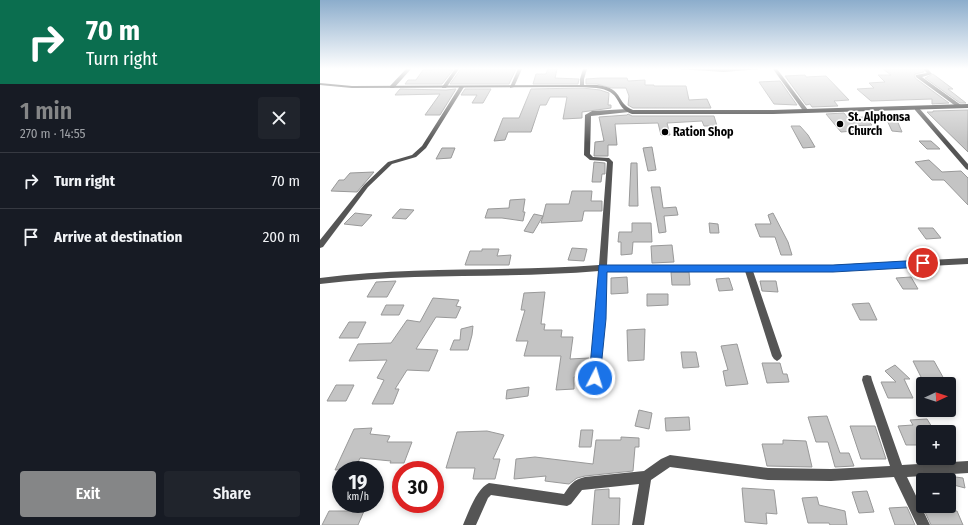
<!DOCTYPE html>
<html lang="en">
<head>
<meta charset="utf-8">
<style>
  :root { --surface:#171b24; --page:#20242c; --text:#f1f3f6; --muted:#9ea1a6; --line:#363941; --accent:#858687 }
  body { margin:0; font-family:"Fira Sans Condensed",sans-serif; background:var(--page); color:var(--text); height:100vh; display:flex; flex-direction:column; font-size:15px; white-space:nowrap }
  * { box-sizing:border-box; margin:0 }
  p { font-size:13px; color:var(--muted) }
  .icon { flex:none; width:22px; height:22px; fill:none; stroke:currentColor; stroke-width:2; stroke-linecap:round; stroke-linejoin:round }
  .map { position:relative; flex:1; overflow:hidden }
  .panel { display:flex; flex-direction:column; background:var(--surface); width:320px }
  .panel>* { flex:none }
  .top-card { background:#0b6e4f; color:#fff; overflow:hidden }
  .needle { width:26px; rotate:87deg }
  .tools { position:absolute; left:596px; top:377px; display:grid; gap:8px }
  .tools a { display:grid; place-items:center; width:40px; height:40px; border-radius:4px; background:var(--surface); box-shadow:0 2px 6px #0003; font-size:20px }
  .speed { position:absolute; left:12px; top:461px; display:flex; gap:8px; font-size:20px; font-weight:700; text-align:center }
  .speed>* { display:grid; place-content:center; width:52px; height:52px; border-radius:50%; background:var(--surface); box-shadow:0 2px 6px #0003; line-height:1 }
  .speed small { font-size:10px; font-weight:400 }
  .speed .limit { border:6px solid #d22; background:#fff; color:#111 }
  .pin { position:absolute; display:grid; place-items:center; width:34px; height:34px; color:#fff; margin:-17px; border:2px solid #fff; border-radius:50%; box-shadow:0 1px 4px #0007 }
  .me { position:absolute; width:44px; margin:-22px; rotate:5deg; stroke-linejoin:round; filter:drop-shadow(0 0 3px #0008) }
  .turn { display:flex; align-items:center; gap:14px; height:84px; padding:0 20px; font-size:18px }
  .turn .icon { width:52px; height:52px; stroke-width:2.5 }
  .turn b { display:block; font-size:28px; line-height:34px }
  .round { display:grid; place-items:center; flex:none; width:42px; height:42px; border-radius:4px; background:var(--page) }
  .summary { display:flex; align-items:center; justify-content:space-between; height:68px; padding:0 20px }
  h1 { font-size:24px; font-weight:600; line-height:30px; color:var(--accent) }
  .action { display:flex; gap:8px; margin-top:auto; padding:8px 20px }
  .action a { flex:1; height:46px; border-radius:4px; background:var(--accent); color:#fff; font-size:16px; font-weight:600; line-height:46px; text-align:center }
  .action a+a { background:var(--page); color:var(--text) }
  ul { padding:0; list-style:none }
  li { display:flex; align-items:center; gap:12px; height:56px; padding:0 20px; border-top:1px solid var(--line) }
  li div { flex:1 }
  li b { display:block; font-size:15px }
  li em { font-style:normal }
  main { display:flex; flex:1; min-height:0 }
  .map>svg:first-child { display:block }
  .building { fill:#c4c4c4; stroke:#999 }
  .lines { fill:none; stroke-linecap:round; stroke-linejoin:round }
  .minor { fill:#555; fill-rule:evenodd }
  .secondary { fill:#222; fill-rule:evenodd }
  .route { fill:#1a73e8; stroke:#114b97 }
  .poi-dot { fill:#000; stroke:#fff; stroke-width:1.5 }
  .labels { text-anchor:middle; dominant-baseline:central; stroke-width:3.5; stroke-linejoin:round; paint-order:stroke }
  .far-poi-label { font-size:12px; font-weight:bold; fill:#000; stroke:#fff; text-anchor:start }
</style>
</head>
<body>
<main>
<section class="panel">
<div class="top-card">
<div class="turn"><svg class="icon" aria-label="right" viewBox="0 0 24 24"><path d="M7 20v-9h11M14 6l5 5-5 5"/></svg><div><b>70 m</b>Turn right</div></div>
</div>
<div class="summary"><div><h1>1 min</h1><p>270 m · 14:55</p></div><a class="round"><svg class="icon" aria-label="close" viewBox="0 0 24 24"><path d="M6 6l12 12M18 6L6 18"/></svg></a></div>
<ul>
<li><svg class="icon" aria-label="right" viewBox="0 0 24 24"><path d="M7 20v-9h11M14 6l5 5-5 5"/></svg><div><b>Turn right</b></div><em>70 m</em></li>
<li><svg class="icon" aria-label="arrive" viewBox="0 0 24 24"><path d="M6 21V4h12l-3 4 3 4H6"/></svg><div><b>Arrive at destination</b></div><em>200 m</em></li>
</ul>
<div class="action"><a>Exit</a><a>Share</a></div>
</section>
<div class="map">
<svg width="648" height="525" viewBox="0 0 648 525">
  <rect width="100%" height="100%" fill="#fff"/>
  <!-- building -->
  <path class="building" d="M123 69 133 70 122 84H85L88 80H96L103 70Z
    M141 69H196L189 84H130Z
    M228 69H237L235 78 259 79 258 84H213L216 74H226Z
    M563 69H602L604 72 595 74V78L629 103 612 104V99L551 101 537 89 554 88 549 83 565 82 558 75H571Z
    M613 74 633 89H628L646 103H640L605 78Z
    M485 75 486 77 506 76 529 100 514 101 518 106 492 107 490 104 486 105 465 76Z
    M281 78H307L308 81 325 80V85H334V86H366L369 100 387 99 391 108H313L308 105 309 96 306 88H292L277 84H266V79Z
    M460 81 477 105 454 104 439 82Z
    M262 88 280 90 289 93 288 105H291V108L262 112V118L243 119 247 97H230L226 105H220L211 132H188L185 140 174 141 183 118H199L211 89Z
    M80 89 126 90 136 89 120 115H105L120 94 75 95Z
    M145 89H171L163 103H152L157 95H141Z
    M648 110V152L607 112H613V111Z
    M524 113 528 118 545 117 552 125 529 126 533 131 521 132 506 114Z
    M308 114 312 116H394L397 126H384L382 121 347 123 350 135H341L338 123 295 124 297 145H288V156H274L275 142 284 141 279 117 307 115Z
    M566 118H576L582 132 572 131Z
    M471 126H480L488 135 495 147 483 148Z
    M599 141H611L620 149H607Z
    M332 147 336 170 328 171 323 148Z
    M122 148H135L131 158 116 159Z
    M609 160 622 172 641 171 648 178V205L624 180H612L595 162Z
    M274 162 285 163V174H282L281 182H272Z
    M311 163H317L318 206H309Z
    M54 172 37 192 11 191 19 180H24L30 173Z
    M331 187H340L343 208 356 207 358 215 344 216 346 232 339 233Z
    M252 191H272L271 201H282V211H264L262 221 221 223 223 216 213 233 204 231 214 214 223 216 226 204H249Z
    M205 199 203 212H205L203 221 182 218H165L168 209 189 208 190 200Z
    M80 209 94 210 86 219 72 218Z
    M35 213 52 215 42 226 24 224Z
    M453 213 468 242 472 255H461L455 237H440L435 224H451L448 215Z
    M312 223H331L332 242H313L312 254 301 255V242H298L299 232H312Z
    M389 223 398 224 399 233H390Z
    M598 228H613L621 238 606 239Z
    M352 245 354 262 332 263 331 246Z
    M252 248 267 249 264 261 248 260Z
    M162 249H179L177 256 191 255 189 265H145L150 251H162Z
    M351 272H369L370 285H352Z
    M307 277 308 293 291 294V278Z
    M591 277 598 289H583L576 278Z
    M409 278 413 290 399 291 396 279Z
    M76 281 67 297H47L56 282Z
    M440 281H456L458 292 442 291Z
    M225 292 221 324H225L224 330H242L241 337H253L250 359 269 358 268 377H254V389L236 390 241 356H204L208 341H196L205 310H201L204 293Z
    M327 294H348V305L327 306Z
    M113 298 139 300 136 306 141 307 136 318 116 317 96 349 118 350 109 371 87 370 75 389H79L73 404H52L64 380 57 378 67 360 29 361 38 344 71 343 87 320 100 322Z
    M549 303 557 320H540L532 304Z
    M66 305H84L79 315H61Z
    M29 322H46L38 338H19Z
    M153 326 152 335 148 350H130L134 340H140L141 329Z
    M325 329 324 360 308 361 307 330Z
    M417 344 428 384 406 386 403 371 408 370 401 346Z
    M361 352H376L379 367 363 368Z
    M593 361H614L624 379H602Z
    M442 363H460L463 374H467L469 382 447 383Z
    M575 365 590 379H584L593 398H568L561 382H576L565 371Z
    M16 385H34L26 401H7Z
    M209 387 208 396 186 399 187 390Z
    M319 410 332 413 329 429 315 426Z
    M507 416 520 453H529L534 466 515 467 508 442H496L488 417Z
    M369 417 370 430 346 431 345 418Z
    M607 419 615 432H603V445H586L578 426 593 425 590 420Z
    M530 426H555L566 459H541Z
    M52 428 50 434 70 436 67 442H92L84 463H70L71 461 40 458 35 469 15 470 34 429Z
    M261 430H273L271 447H259Z
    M167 431 184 435 173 459H180L175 479H153L155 468H126L137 432Z
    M301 437 319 438V447H315L313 471 265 476 257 478 249 484 225 481 226 476 194 479 196 459 215 457 273 464 276 440H301Z
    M463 440 486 441 492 467 447 466 442 444H463Z
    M628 476 643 478 645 488 630 484Z
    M422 488 454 490 457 514 446 513 447 524 425 522Z
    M289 489V498H300L299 525H272L275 490Z
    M547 491 554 512 539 513 532 492Z
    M497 497 499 505 525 511 527 525H510L509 523H488L482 498Z
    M587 507 595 525H575L569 508Z
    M9 511H44L38 525H2Z
    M637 511 643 525H611L605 512Z"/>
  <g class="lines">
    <!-- minor -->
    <path class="minor" d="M86 69H91L74 88H70V86Z
      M135 69H139L126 88H122V87Z
      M198 69H202L194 87 190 88V87Z
      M263 69H267L264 79V86L262 87 260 86V79Z
      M358 69H440L404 72Z
      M453 69H457L488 110V112H484Z
      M603 69H608L612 74 602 77 641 105V107H637L596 77V75L607 73Z
      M140 86 144 87 106 148 96 157 72 164 48 187 3 247 0 248V240L44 185 68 162 92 155 102 146Z
      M595 108H599L648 164V170L646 169 595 110Z
      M307 109 310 111 309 112 271 116 270 154 273 157 289 158 293 162 287 265H513L648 258V264L513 271H433L462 356 460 359 457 361 454 359 452 356 425 271H287L280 379 279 382 275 384 271 382 270 379 279 271C186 279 92 272 0 284V278C92 266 186 272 279 265L287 162 285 161 270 160 264 155 265 115 272 111Z
      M547 375 551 376 552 380 582 465 648 461V473L587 477 610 525H597L574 477 511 481 448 480 350 467 331 480 324 525H312L319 484 262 490 251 504 247 506 171 495 168 498 156 525H143C148 513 157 488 169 483L244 494C251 484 253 480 265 477L324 471 341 459 350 455 448 468 511 469 570 466 542 380 543 376Z"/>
    <!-- secondary -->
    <path class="secondary" d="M0 83 32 86 277 85C305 88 295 103 313 110H453L648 104V108L453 114H312C298 109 300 98 290 92 282 87 271 88 262 87L32 88 0 85Z"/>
  </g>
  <!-- sky -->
  <linearGradient id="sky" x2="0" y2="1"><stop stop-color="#8cadcc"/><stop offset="0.48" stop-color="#fff"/><stop offset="1" stop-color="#fff" stop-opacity="0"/></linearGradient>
  <rect width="648" height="143" fill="url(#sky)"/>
  <!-- route -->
  <path class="route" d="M603 260 608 263 603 267 513 272H287L286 319 280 378 279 382 275 384 271 382 269 378 279 265H513Z"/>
  <!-- markers -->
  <g class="poi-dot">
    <circle cx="520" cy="124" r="4"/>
    <circle cx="345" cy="132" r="4"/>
  </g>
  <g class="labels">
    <!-- far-poi labels -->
    <g class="far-poi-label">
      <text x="528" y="117">St. Alphonsa<tspan x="528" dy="14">Church</tspan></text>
      <text x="353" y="132">Ration Shop</text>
    </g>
  </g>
</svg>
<div class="tools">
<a><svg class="needle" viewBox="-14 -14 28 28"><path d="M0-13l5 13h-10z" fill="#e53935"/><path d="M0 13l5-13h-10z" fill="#9ea1a6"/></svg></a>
<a>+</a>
<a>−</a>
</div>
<div class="speed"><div>19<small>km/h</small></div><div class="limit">30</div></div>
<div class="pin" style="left:603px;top:263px;background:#d93025"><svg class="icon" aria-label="arrive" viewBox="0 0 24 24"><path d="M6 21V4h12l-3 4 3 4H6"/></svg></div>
<svg class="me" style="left:275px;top:378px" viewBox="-20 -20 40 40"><circle r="17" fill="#1a73e8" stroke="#fff" stroke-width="3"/><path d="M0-11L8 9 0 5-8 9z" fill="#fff"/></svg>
</div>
</main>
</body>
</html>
